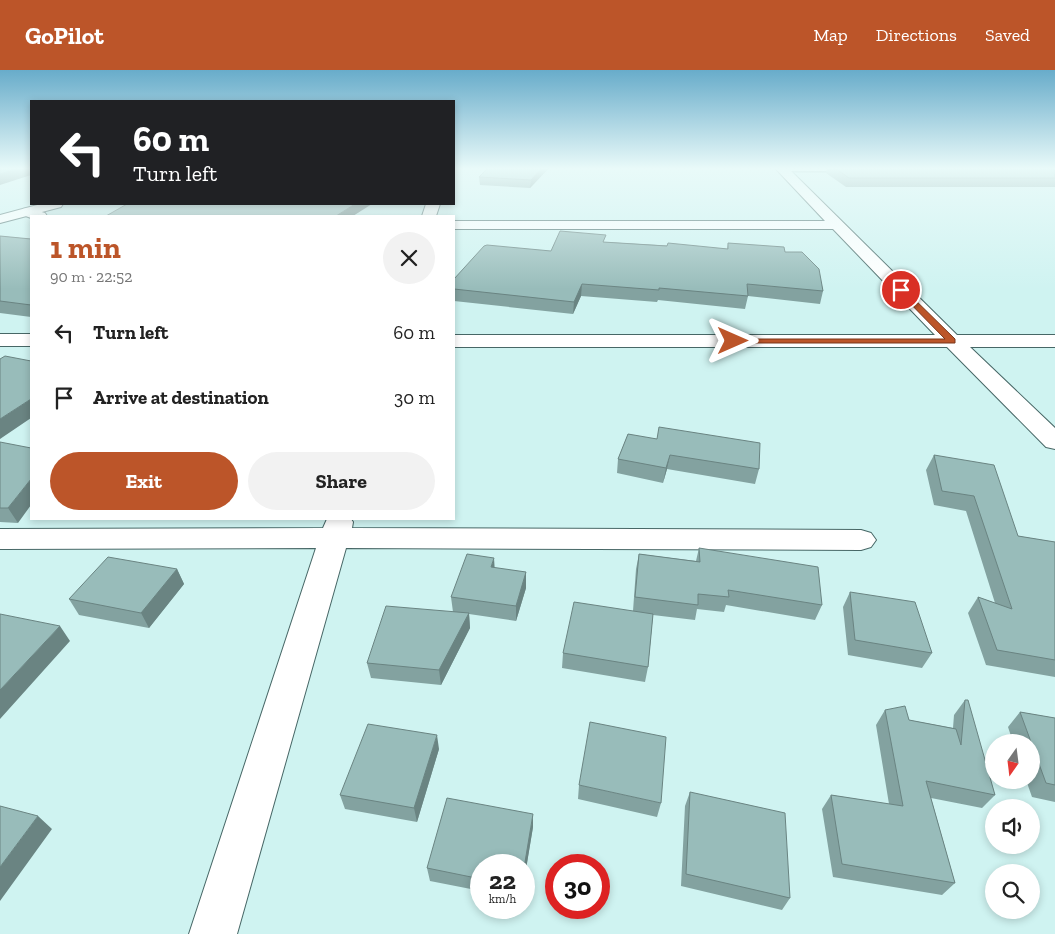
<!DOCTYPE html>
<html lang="en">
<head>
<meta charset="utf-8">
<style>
  :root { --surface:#fff; --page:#f2f2f2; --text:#222; --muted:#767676; --accent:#bc5529 }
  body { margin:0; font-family:"Zilla Slab",serif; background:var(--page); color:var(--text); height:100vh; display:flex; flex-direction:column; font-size:19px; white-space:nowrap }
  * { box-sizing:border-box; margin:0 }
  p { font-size:16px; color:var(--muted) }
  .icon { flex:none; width:28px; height:28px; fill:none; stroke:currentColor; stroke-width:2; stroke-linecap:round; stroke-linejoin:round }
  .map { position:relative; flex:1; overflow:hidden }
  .sheet { position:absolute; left:30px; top:145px; width:425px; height:305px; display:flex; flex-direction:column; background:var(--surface); border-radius:0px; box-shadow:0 2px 8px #0003 }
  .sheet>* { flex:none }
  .top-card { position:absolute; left:30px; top:30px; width:425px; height:105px; border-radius:0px; box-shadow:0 2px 8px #0003; background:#202124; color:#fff; overflow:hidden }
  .needle { width:32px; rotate:194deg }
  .buttons { position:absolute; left:985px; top:664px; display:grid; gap:10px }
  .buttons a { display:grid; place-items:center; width:55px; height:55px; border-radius:50%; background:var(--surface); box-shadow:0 2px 8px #0003; font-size:25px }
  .speed { position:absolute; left:470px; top:784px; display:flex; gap:10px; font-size:25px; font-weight:700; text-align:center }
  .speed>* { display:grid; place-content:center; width:65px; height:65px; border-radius:50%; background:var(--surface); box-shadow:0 2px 8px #0003; line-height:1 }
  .speed small { font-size:12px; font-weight:400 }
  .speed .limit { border:8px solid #d22; background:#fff; color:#111 }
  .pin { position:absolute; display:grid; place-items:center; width:42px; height:42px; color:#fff; margin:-21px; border:2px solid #fff; border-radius:50%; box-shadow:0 1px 5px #0007 }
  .me { position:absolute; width:55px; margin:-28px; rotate:90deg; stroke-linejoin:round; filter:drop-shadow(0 0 4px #0008) }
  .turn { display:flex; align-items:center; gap:18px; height:105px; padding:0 20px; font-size:22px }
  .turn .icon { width:65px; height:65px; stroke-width:2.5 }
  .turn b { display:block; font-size:35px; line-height:42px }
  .round { display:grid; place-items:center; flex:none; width:52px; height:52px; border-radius:26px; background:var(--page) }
  .summary { display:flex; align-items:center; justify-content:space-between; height:85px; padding:0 20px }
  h1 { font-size:30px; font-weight:800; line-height:38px; color:var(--accent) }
  .button { display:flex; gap:10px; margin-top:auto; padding:10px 20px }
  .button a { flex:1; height:58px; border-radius:30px; background:var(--accent); color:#fff; font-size:20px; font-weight:800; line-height:58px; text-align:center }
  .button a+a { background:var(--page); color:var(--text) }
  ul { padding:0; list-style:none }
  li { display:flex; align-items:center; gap:15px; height:65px; padding:0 20px }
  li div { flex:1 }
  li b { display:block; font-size:19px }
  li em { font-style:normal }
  header { display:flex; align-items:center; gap:30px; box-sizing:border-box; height:70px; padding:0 25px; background:var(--accent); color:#fff }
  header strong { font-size:24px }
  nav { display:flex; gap:28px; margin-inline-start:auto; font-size:18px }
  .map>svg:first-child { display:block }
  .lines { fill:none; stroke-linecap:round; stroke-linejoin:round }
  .service-casing { stroke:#476766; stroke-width:3 }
  .minor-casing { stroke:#476766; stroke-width:2 }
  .tertiary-casing { stroke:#476766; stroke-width:2 }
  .service { fill:#fff; fill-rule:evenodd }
  .minor { fill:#fff; fill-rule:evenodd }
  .tertiary { fill:#fff; fill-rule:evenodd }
  .wall { fill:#83a2a0 }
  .shaded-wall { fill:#6a8482 }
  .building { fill:#98bcba; stroke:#6a8482 }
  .route { fill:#bc5529; stroke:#7a371b }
</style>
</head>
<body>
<header>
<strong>GoPilot</strong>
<nav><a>Map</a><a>Directions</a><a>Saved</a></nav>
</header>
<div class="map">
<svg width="1055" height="864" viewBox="0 0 1055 864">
  <rect width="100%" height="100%" fill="#cff3f1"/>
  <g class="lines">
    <!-- service casing -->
    <g class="service-casing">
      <path id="service" d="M779 99V98L849 99 846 101H782Z"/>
    </g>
    <!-- minor casing -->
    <g class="minor-casing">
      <path id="minor" d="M775 98H788L957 265H1055V277H970L1055 358V379L1046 377 947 277H454V265H935L833 159H454V151H825Z
        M426 134H440L436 146H422Z
        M28 138 45 143 47 146H31V148L23 145 21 142 23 139Z
        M0 264H31V276H0Z
        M327 449H351L353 452 352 458 861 460 871 463 876 470 871 477 861 480 346 478 237 864H189L316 478 0 479V459L323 458Z"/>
    </g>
    <!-- tertiary casing -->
    <g class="tertiary-casing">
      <path id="tertiary" d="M41 134H63L61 137 0 153V145Z"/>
    </g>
    <!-- service -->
    <use href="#service" class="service"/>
    <!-- minor -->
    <use href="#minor" class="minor"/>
    <!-- tertiary -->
    <use href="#tertiary" class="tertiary"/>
  </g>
  <!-- wall -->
  <path class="wall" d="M488 98H549L530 118 480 115 479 107Z
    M827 98H1055V117H846L826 103Z
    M0 166 31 169V247L0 243Z
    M605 172 727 179 728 173 785 182 823 221 820 234 748 226 745 239 658 230 657 232 581 226 573 244 454 231V209L551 181Z
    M628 364 759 399 755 414 667 399 663 413 617 403 618 389Z
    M0 372 18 453 0 452Z
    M934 385 1018 466 1055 472V607L986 595 968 543 978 527 995 533 966 441 934 435 926 400Z
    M699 478 822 535 815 550 726 535 724 542 697 539 695 550 653 545 648 597 645 612 562 598 563 583 633 541 636 499 639 484 696 491Z
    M495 498 526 502V518L516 551 469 544 470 558 441 615 371 608 367 593 458 543 453 542 451 527Z
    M177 499 184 514 149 558 79 545 69 529Z
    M850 522 932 583 922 598 848 585 843 537Z
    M965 630 995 725 982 738 931 728 955 813 942 825 833 807 822 739 831 725 889 734 876 655 885 640 909 650 953 658 954 645Z
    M1020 642 1055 648V732L1032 727 1026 710H1031V672H1013L1008 657Z
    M439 679 417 752 345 739 340 725Z
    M579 715 661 733 657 747 578 729Z
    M690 722 790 828 782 840 681 816 685 736Z
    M533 757 524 811V795H481V821L430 811 427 798Z"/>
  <!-- shaded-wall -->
  <path class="shaded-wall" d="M18 98H31V105L0 115V104Z
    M542 98H549L530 118 531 110Z
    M355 134H372L353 146H336Z
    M582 214 581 226 573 244 574 232Z
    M31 329V348L0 369V349Z
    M670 385 667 399 663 413 666 398Z
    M31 409V435L18 453 8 438Z
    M494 488 495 503 491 497Z
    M177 499 184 514 149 558 141 543Z
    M526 502V518L516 551V536Z
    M469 543 470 558 441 615 439 600Z
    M60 556 70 571 0 649V620Z
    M437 665 439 679 417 752 414 738Z
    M533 744V757L524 811V798Z
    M38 746 52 759 0 831V797Z"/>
  <!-- building -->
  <path class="building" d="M0 98H18L0 104Z
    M488 98H542L531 110 479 107Z
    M835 98H1055V108H849Z
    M127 134H355L336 146H106Z
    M560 161 606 165 603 172 667 176 668 173 728 179V173L784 177 785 182H802L819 199 823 221 747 214 748 226 659 218V220L582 214 574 232 454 219V209L484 176 487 175 551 181Z
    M0 166 31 169V235L0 231Z
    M5 286 31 291V329L0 349V289Z
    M659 357 760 373 759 399 670 385 666 398 618 389 628 364 657 369Z
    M0 372 31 378V409L8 438H0Z
    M934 385 994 395 1018 466 1055 472V590L997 580 978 527 1012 539 974 426 942 421Z
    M699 478 818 497 822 535 728 520 729 527 698 524V535L635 527 639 484 700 492Z
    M467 484 494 488 491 497 526 502 516 536 451 527Z
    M108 487 177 499 141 543 69 529Z
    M850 522 915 532 932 583 855 570Z
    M574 532 653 544 648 597 563 583Z
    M386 536 469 543 439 600 367 593Z
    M0 544 60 556 0 620Z
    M965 630H968L995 725 926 711 955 813 842 794 831 725 903 736 885 640 905 636 909 650 956 659 961 675Z
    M1020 642 1055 648V715L1046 713Z
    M590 652 666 667 661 733 579 715Z
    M368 654 437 665 414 738 340 725Z
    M690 722 785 743 790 828 686 804Z
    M447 728 533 744 524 798V795H481V809L427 798Z
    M0 736 38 746 0 797Z"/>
  <!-- sky -->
  <linearGradient id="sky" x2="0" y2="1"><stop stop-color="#68acca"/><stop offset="0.45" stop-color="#e9faf9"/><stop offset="1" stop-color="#e9faf9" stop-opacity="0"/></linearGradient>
  <rect width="1055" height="219" fill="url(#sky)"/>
  <!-- route -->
  <path class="route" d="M898 218H903L955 269V273H733L729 271 733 269H945L898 221Z"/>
</svg>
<div class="buttons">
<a><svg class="needle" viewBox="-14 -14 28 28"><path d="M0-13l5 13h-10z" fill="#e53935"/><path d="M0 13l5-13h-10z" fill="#767676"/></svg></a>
<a><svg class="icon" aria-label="sound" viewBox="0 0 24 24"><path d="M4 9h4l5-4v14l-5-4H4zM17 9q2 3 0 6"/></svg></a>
<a><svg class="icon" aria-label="search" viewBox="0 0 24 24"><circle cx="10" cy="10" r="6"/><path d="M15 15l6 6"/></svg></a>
</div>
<div class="speed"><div>22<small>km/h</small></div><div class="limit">30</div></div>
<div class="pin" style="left:901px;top:220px;background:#d93025"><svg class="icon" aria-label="arrive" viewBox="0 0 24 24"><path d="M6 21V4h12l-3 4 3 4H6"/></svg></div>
<svg class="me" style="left:733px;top:271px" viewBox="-20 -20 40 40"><path d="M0-17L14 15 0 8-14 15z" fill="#bc5529" stroke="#fff" stroke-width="4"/></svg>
<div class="top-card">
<div class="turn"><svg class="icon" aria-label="left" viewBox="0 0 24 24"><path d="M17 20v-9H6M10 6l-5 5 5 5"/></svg><div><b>60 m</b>Turn left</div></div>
</div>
<section class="sheet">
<div class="summary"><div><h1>1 min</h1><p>90 m · 22:52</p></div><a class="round"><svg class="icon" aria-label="close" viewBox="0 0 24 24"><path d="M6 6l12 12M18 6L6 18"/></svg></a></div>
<ul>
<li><svg class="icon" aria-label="left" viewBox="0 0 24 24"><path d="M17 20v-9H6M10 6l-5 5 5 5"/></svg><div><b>Turn left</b></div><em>60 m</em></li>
<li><svg class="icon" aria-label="arrive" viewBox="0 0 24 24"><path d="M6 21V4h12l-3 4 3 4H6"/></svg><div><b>Arrive at destination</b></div><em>30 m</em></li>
</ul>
<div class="button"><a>Exit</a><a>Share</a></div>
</section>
</div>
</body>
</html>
